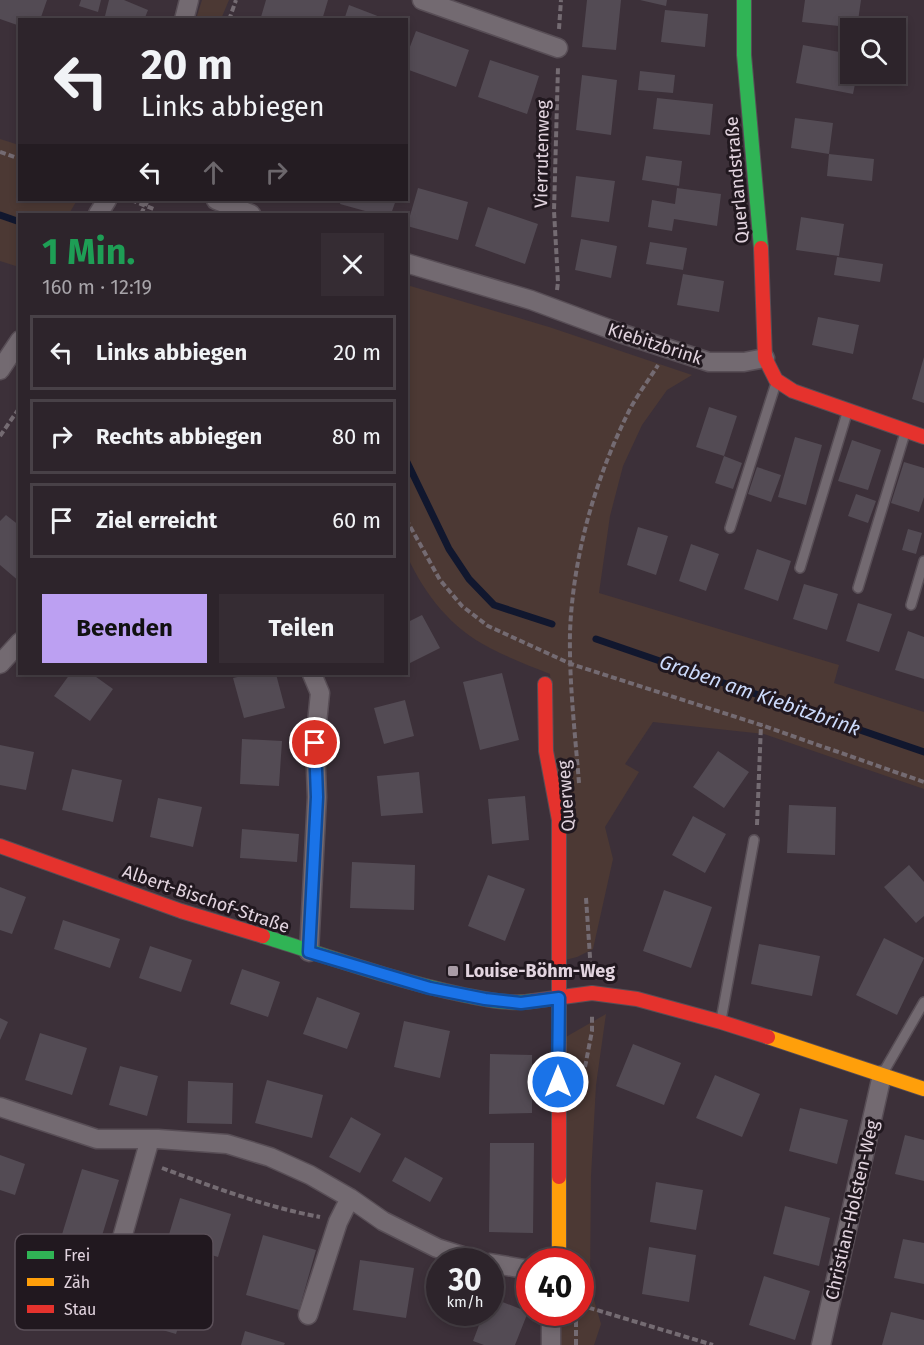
<!DOCTYPE html>
<html lang="de">
<head>
<meta charset="utf-8">
<style>
  :root { --surface:#2d242b; --page:#352c33; --text:#f1f3f6; --muted:#a7a4a9; --line:#484147; --accent:#bca0f2 }
  body { margin:0; font-family:"Fira Sans",sans-serif; background:var(--page); color:var(--text); height:100vh; display:flex; flex-direction:column; font-size:22px; white-space:nowrap }
  * { box-sizing:border-box; margin:0 }
  p { font-size:20px; color:var(--muted) }
  .icon { flex:none; width:33px; height:33px; fill:none; stroke:currentColor; stroke-width:2; stroke-linecap:round; stroke-linejoin:round }
  .map { position:relative; flex:1; overflow:hidden }
  .drawer { position:absolute; left:18px; top:213px; width:390px; height:462px; display:flex; flex-direction:column; background:var(--surface); border-radius:0px; box-shadow:0 3px 9px #0003,0 0 0 2px var(--line) }
  .drawer>* { flex:none }
  .guide { position:absolute; left:18px; top:18px; width:390px; height:183px; border-radius:0px; box-shadow:0 3px 9px #0003,0 0 0 2px var(--line); background:#2d242b; color:var(--text); overflow:hidden }
  .controls { position:absolute; left:840px; top:18px; display:grid; gap:12px }
  .controls a { display:grid; place-items:center; width:66px; height:66px; border-radius:0px; background:var(--surface); box-shadow:0 3px 9px #0003,0 0 0 2px var(--line); font-size:30px }
  .speed { position:absolute; left:426px; top:1248px; display:flex; gap:12px; font-size:30px; font-weight:700; text-align:center }
  .speed>* { display:grid; place-content:center; width:78px; height:78px; border-radius:50%; background:var(--surface); box-shadow:0 3px 9px #0003,0 0 0 2px var(--line); line-height:1 }
  .speed small { font-size:15px; font-weight:400 }
  .speed .limit { border:9px solid #d22; background:#fff; color:#111 }
  .pin { position:absolute; display:grid; place-items:center; width:51px; height:51px; color:#fff; margin:-26px; border:3px solid #fff; border-radius:50%; box-shadow:0 2px 6px #0007 }
  .me { position:absolute; width:66px; margin:-33px; rotate:0deg; stroke-linejoin:round; filter:drop-shadow(0 0 4px #0008) }
  .turn { display:flex; align-items:center; gap:21px; height:126px; padding:0 24px; font-size:27px }
  .turn .icon { width:78px; height:78px; stroke-width:2.5 }
  .turn b { display:block; font-size:42px; line-height:51px }
  .lanes { display:flex; align-items:center; height:57px; padding:0 24px; background:#0003; justify-content:center; gap:30px; direction:ltr }
  .lanes .off { opacity:.35 }
  .round { display:grid; place-items:center; flex:none; width:63px; height:63px; border-radius:0px; background:var(--page) }
  .headline { display:flex; align-items:center; justify-content:space-between; height:102px; padding:0 24px }
  h1 { font-size:36px; font-weight:700; line-height:45px; color:#1e9e55 }
  .cta { display:flex; gap:12px; margin-top:auto; padding:12px 24px }
  .cta a { flex:1; height:69px; border-radius:0px; background:var(--accent); color:#111; font-size:24px; font-weight:700; line-height:69px; text-align:center }
  .cta a+a { background:var(--page); color:var(--text) }
  ul { padding:0; list-style:none }
  li { display:flex; align-items:center; gap:18px; height:75px; margin:0 12px 9px; padding:0 12px; border:3px solid var(--line); border-radius:0px }
  li div { flex:1 }
  li b { display:block; font-size:22px }
  li em { font-style:normal }
  .map>svg:first-child { display:block }
  .green { fill:#4c3934 }
  .lines { fill:none; stroke-linecap:round; stroke-linejoin:round }
  .stream { stroke:#11172e; stroke-width:7 }
  .building { fill:#534b54 }
  .lane-casing { stroke:#584e56; stroke-width:12 }
  .street-casing { stroke:#584e56; stroke-width:21 }
  .fast-casing { stroke:#584e56; stroke-width:16 }
  .slow-casing { stroke:#584e56; stroke-width:16 }
  .jam-casing { stroke:#584e56; stroke-width:16 }
  .path { stroke:#746b72; stroke-width:4; stroke-dasharray:6 3; stroke-linecap:butt }
  .lane { stroke:#736a71; stroke-width:9 }
  .street { stroke:#736a71; stroke-width:18 }
  .fast { stroke:#30b455; stroke-width:14 }
  .slow { stroke:#ff9f0a; stroke-width:14 }
  .jam { stroke:#e5322d; stroke-width:14 }
  .route-casing { stroke:#114b97; stroke-width:15 }
  .route { stroke:#1a73e8; stroke-width:10 }
  .poi-dot { fill:#a89ba5; stroke:#21181f; stroke-width:2 }
  .labels { text-anchor:middle; dominant-baseline:central; stroke-width:6; stroke-linejoin:round; paint-order:stroke }
  .street-label { font-size:18px; fill:#e2d4df; stroke:#21181f }
  .poi-label { font-size:18px; font-weight:bold; fill:#e2d4df; stroke:#21181f; text-anchor:start }
  .water-label { font-size:20px; font-style:italic; fill:#ccdafb; stroke:#21181f }
  .key { fill:#21181f; stroke:#5b5059; stroke-width:1.5 }
  .key-label { font-size:16px; fill:#e2d4df }
</style>
</head>
<body>
<div class="map">
<svg width="924" height="1345" viewBox="0 0 924 1345">
  <rect width="100%" height="100%" fill="#3c3039"/>
  <!-- green -->
  <path class="green" d="M202 0H229L221 19H196Z
    M0 139 19 145 20 200H77L69 214H20L19 267 0 261Z
    M407 285 549 327 692 375 667 390 642 425 623 466 610 516 599 593 839 665 834 683 924 712V789L764 734 653 722 625 764 639 772 605 827 613 859 593 949 577 957 565 960 550 674C530 666 509 658 490 648 451 628 425 595 407 556Z
    M606 1014 596 1085 591 1176 590 1286 601 1324 594 1345H558V1313L580 1312V1262L564 1261V1038Z"/>
  <g class="lines">
    <!-- stream -->
    <path class="stream" d="M0 215 20 222
      M406 460 449 549 469 579 494 605 552 624
      M596 639 924 752"/>
  </g>
  <!-- building -->
  <path class="building" d="M0 0H47L40 20H20V26L0 19Z
    M81 0H101L98 12 79 6Z
    M109 0H124L148 10 144 20H104Z
    M266 0H328L322 20H269L261 17Z
    M587 0H621L616 50 582 47Z
    M640 0H667L666 6Z
    M805 0H861L857 28 802 22Z
    M349 5 375 15 387 20H344Z
    M665 10 708 14 705 47 661 42Z
    M416 31 469 50 456 87 406 69V57Z
    M803 45 850 54V74H857L853 94 796 83Z
    M490 60 539 76 527 114 478 97Z
    M640 71 675 75 673 93 638 90Z
    M582 75 617 80 611 135 576 130Z
    M657 98 713 104 710 135 653 129Z
    M795 118 833 123 829 154 874 159 872 181 827 176 829 154 791 148Z
    M646 156 682 161 679 186 642 180Z
    M576 176 615 181 609 222 571 217Z
    M418 188 468 202 458 240 407 226Z
    M677 188 721 194 717 226 674 219 672 231 648 227 652 200 675 204Z
    M341 200H396L391 214H376L340 204Z
    M488 207 538 224 525 264 475 246Z
    M801 217 844 224 839 256 796 250Z
    M581 239 617 246 611 278 575 270Z
    M650 242 687 248 683 270 646 264Z
    M837 257 883 264 880 282 834 275Z
    M683 274 724 281 719 312 677 305Z
    M818 317 859 325 853 354 812 345Z
    M924 357V403L912 399Z
    M709 407 737 416 724 456 696 447Z
    M795 437 822 445 806 505 778 497Z
    M852 440 881 450 868 490 838 481Z
    M724 456 742 463 733 489 715 483Z
    M904 462 924 468V497L919 512 891 503Z
    M757 467 781 475 771 502 748 494Z
    M856 494 876 501 868 523 848 516Z
    M6 515 20 526V582L0 565V521Z
    M638 527 668 536 656 575 627 565Z
    M908 529 922 533 916 554 902 550Z
    M691 544 719 554 706 591 679 581Z
    M757 549 791 561 778 601 744 589Z
    M804 584 838 594 827 630 793 619Z
    M858 603 892 614 879 652 846 641Z
    M422 615 440 648 406 665V623Z
    M908 631 924 637V679L895 670Z
    M502 673 519 740 480 750 463 682Z
    M70 674H92L113 689 90 721 54 696Z
    M250 674H276L285 708 244 718 233 678Z
    M405 700 414 736 384 744 374 708Z
    M242 739 282 741 279 786 240 784Z
    M0 745 34 752 26 790 0 785Z
    M718 751 749 772 724 808 693 787Z
    M72 769 122 780 113 822 62 810Z
    M419 772 423 813 381 816 377 776Z
    M525 796 529 840 492 844 488 799Z
    M158 798 202 807 193 847 150 837Z
    M789 805 836 807 835 855 787 853Z
    M693 816 726 834 705 873 672 855Z
    M242 829 299 834 297 862 240 858Z
    M352 862 415 865 414 910 350 908Z
    M909 865 924 882V916L916 923 884 887Z
    M488 875 525 889 505 941 468 926Z
    M0 887 26 897 12 934 0 930Z
    M664 890 712 907 691 968 643 951Z
    M63 920 120 939 110 968 54 949Z
    M884 938 924 958 897 1015 856 995Z
    M759 944 820 956 812 996 751 984Z
    M150 946 192 960 181 992 139 978Z
    M242 969 280 982 268 1017 230 1004Z
    M317 997 360 1013 347 1049 303 1034Z
    M0 1018 8 1022 0 1040Z
    M404 1021 450 1031 440 1078 394 1067Z
    M40 1033 87 1048 72 1095 25 1080Z
    M633 1044 681 1063 664 1105 616 1086Z
    M490 1054 532 1055V1113L489 1114Z
    M120 1066 158 1076 147 1116 109 1105Z
    M715 1075 760 1094 742 1137 696 1118Z
    M267 1080 323 1095 312 1138 255 1123Z
    M188 1081 233 1083 232 1124 187 1123Z
    M800 1108 848 1120 837 1164 789 1151Z
    M351 1117 381 1134 360 1173 329 1157Z
    M905 1135 924 1140V1181L895 1174Z
    M490 1143H534L533 1233 489 1232Z
    M0 1155 25 1164 15 1195 0 1190Z
    M405 1157 443 1178 430 1202 392 1181Z
    M82 1169 119 1180 97 1252 60 1241Z
    M656 1182 703 1190 696 1230 650 1222Z
    M180 1198 231 1214 218 1257 167 1241Z
    M785 1206 830 1218 819 1266 773 1254Z
    M263 1235 316 1250 299 1310 246 1295Z
    M903 1239 924 1243V1284L894 1278Z
    M649 1247 696 1255 689 1302 642 1294Z
    M360 1260 414 1268 406 1318 353 1310Z
    M764 1276 810 1291 795 1340 749 1325Z
    M132 1282 187 1299 176 1334 122 1318Z
    M490 1297 528 1312 515 1345H484L473 1341 484 1312H490Z
    M891 1312 924 1320V1345H882Z
    M245 1331 285 1343 284 1345H241Z"/>
  <g class="lines">
    <!-- lane casing -->
    <g class="lane-casing">
      <path id="lane" d="M730 528 776 383
        M800 568 847 413
        M858 588 905 433
        M911 605 924 561
        M721 1020 754 840
        M883 1073 924 1002"/>
    </g>
    <!-- street casing -->
    <g class="street-casing">
      <path id="street" d="M422 0 558 48
        M184 20 189 0
        M216 200 251 214
        M98 214 107 200
        M406 263 531 300 620 333 709 362H744L765 358
        M0 370 20 340
        M0 664 20 642
        M309 952 317 797 315 743 320 693 312 674
        M0 1107 97 1139H158L227 1144 270 1157 310 1175 350 1198 383 1221 437 1248 482 1262
        M120 1245 150 1139
        M490 1263 530 1270
        M308 1315 338 1222 350 1198
        M551 1345V1312
        M821 1345 882 1075"/>
    </g>
    <!-- fast casing -->
    <g class="fast-casing">
      <path id="fast" d="M744 0V55L761 248
        M263 936C329 957 396 981 464 995 486 999 510 1005 533 1001"/>
    </g>
    <!-- slow casing -->
    <g class="slow-casing">
      <path id="slow" d="M768 1037 924 1089
        M557 1262 559 1249V1177"/>
    </g>
    <!-- jam casing -->
    <g class="jam-casing">
      <path id="jam" d="M761 248 765 358 776 380 793 391 924 437
        M545 684 546 751 559 820V1177
        M0 846 181 911 263 936
        M533 1001 592 993 637 999 721 1022 768 1037"/>
    </g>
    <!-- path -->
    <path class="path" d="M229 20 236 0
      M559 29 561 0
      M0 152 20 159
      M131 200 156 210
      M141 214 148 200
      M557 290 558 282 554 211 558 67
      M0 436 20 407
      M406 519 440 580 462 606 488 626 571 664 761 725 924 782
      M579 783C575 733 569 682 570 632 573 556 595 479 629 411 637 395 649 380 658 365
      M757 825 761 725
      M586 898 591 972
      M585 1067 592 1031V1015
      M162 1168C213 1187 266 1207 320 1217
      M580 1305 713 1345
      M576 1312V1345"/>
    <!-- lane -->
    <use href="#lane" class="lane"/>
    <!-- street -->
    <use href="#street" class="street"/>
    <!-- fast -->
    <use href="#fast" class="fast"/>
    <!-- slow -->
    <use href="#slow" class="slow"/>
    <!-- jam -->
    <use href="#jam" class="jam"/>
  </g>
  <g class="lines">
    <!-- route casing -->
    <g class="route-casing">
      <path id="route" d="M315 743 317 797 309 952 430 988 485 999 521 1003 559 998 558 1082"/>
    </g>
    <!-- route -->
    <use href="#route" class="route"/>
  </g>
  <!-- markers -->
  <rect class="poi-dot" x="447" y="965" width="12" height="12" rx="3"/>
  <g class="labels">
    <!-- street labels -->
    <g class="street-label">
      <text transform="translate(542 154) rotate(-89)">Vierrutenweg</text>
      <text transform="translate(737 180) rotate(-95)">Querlandstraße</text>
      <text transform="translate(655 344) rotate(18)">Kiebitzbrink</text>
      <text transform="translate(566 796) rotate(-94)">Querweg</text>
      <text transform="translate(206 899) rotate(19)">Albert-Bischof-Straße</text>
      <text transform="translate(852 1210) rotate(-77)">Christian-Holsten-Weg</text>
    </g>
    <!-- poi labels -->
    <g class="poi-label">
      <text x="465" y="971">Louise-Böhm-Weg</text>
    </g>
    <!-- water labels -->
    <g class="water-label">
      <text transform="translate(760 695) rotate(19)">Graben am Kiebitzbrink</text>
    </g>
  </g>
  <!-- legend -->
  <rect x="15" y="1234" width="198" height="96" rx="9" class="key"/>
  <rect x="27" y="1251" width="27" height="8" fill="#30b455"/>
  <rect x="27" y="1278" width="27" height="8" fill="#ff9f0a"/>
  <rect x="27" y="1305" width="27" height="8" fill="#e5322d"/>
  <g class="key-label">
    <text x="64" y="1261">Frei</text>
    <text x="64" y="1288">Zäh</text>
    <text x="64" y="1315">Stau</text>
  </g>
</svg>
<div class="controls">
<a><svg class="icon" aria-label="search" viewBox="0 0 24 24"><circle cx="10" cy="10" r="6"/><path d="M15 15l6 6"/></svg></a>
</div>
<div class="speed"><div>30<small>km/h</small></div><div class="limit">40</div></div>
<div class="pin" style="left:315px;top:743px;background:#d93025"><svg class="icon" aria-label="arrive" viewBox="0 0 24 24"><path d="M6 21V4h12l-3 4 3 4H6"/></svg></div>
<svg class="me" style="left:558px;top:1082px" viewBox="-20 -20 40 40"><circle r="17" fill="#1a73e8" stroke="#fff" stroke-width="3"/><path d="M0-11L8 9 0 5-8 9z" fill="#fff"/></svg>
<div class="guide">
<div class="turn"><svg class="icon" aria-label="left" viewBox="0 0 24 24"><path d="M17 20v-9H6M10 6l-5 5 5 5"/></svg><div><b>20 m</b>Links abbiegen</div></div>
<div class="lanes"><svg class="icon" aria-label="left" viewBox="0 0 24 24"><path d="M17 20v-9H6M10 6l-5 5 5 5"/></svg><svg class="icon off" aria-label="ahead" viewBox="0 0 24 24"><path d="M12 20V5M6 11l6-6 6 6"/></svg><svg class="icon off" aria-label="right" viewBox="0 0 24 24"><path d="M7 20v-9h11M14 6l5 5-5 5"/></svg></div>
</div>
<section class="drawer">
<div class="headline"><div><h1>1 Min.</h1><p>160 m · 12:19</p></div><a class="round"><svg class="icon" aria-label="close" viewBox="0 0 24 24"><path d="M6 6l12 12M18 6L6 18"/></svg></a></div>
<ul>
<li><svg class="icon" aria-label="left" viewBox="0 0 24 24"><path d="M17 20v-9H6M10 6l-5 5 5 5"/></svg><div><b>Links abbiegen</b></div><em>20 m</em></li>
<li><svg class="icon" aria-label="right" viewBox="0 0 24 24"><path d="M7 20v-9h11M14 6l5 5-5 5"/></svg><div><b>Rechts abbiegen</b></div><em>80 m</em></li>
<li><svg class="icon" aria-label="arrive" viewBox="0 0 24 24"><path d="M6 21V4h12l-3 4 3 4H6"/></svg><div><b>Ziel erreicht</b></div><em>60 m</em></li>
</ul>
<div class="cta"><a>Beenden</a><a>Teilen</a></div>
</section>
</div>
</body>
</html>
